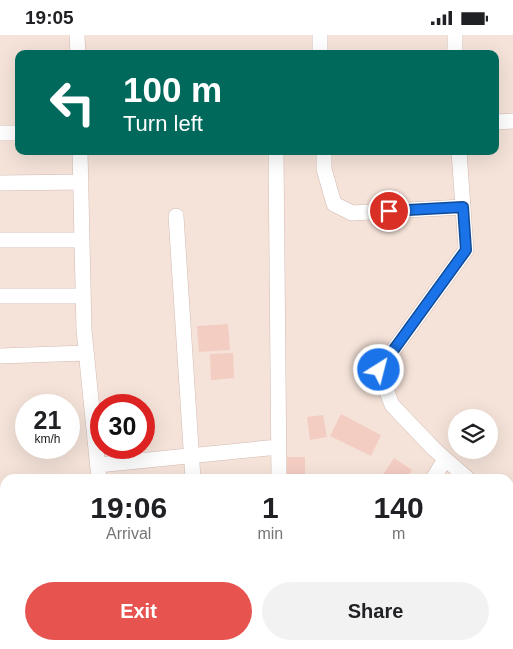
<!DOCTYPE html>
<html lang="en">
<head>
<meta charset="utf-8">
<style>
  :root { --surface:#fff; --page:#f2f2f2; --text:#202124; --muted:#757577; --accent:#e7544f }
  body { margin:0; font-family:Helvetica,sans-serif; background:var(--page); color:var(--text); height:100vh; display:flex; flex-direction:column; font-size:19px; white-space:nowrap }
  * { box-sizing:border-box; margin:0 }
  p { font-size:16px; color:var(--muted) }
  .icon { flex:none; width:28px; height:28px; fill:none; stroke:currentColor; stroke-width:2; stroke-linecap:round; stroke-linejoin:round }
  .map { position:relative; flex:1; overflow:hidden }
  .drawer { position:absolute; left:0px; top:439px; width:514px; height:176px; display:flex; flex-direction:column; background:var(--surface); border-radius:15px 15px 0 0; box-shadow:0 5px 20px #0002 }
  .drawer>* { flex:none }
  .hud { position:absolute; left:15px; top:15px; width:484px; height:105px; border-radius:10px; box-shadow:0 5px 20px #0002; background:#00695c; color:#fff; overflow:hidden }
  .controls { position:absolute; left:448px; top:374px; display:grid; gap:10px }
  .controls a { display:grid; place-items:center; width:50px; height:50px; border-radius:50%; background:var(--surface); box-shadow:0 5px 20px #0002; font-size:25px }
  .speed { position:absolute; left:15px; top:359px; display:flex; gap:10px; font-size:25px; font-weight:700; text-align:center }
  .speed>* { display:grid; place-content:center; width:65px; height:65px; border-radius:50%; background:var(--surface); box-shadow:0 5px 20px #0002; line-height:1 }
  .speed small { font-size:12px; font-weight:400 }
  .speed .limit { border:8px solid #d22; background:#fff; color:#111 }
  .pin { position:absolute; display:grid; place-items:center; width:42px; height:42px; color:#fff; margin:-21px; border:2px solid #fff; border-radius:50%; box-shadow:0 1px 5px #0007 }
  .me { position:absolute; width:55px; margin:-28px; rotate:36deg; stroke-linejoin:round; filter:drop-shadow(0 0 4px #0008) }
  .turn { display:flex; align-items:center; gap:18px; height:105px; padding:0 25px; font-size:22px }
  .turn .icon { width:65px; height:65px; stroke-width:2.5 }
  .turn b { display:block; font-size:35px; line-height:42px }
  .eta { display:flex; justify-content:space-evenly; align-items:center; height:85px; text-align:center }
  .eta b { font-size:30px; font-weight:600; line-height:35px }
  .cta { display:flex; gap:10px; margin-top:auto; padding:10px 25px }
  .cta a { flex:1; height:58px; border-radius:30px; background:var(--accent); color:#fff; font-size:20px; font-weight:600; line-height:58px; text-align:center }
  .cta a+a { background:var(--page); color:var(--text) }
  .status { display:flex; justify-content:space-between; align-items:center; height:35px; padding:0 25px; background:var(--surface); direction:ltr }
  .status svg { height:14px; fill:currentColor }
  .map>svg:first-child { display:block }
  .residential { fill:#f5e3d9; fill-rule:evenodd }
  .building { fill:#f3ccc2 }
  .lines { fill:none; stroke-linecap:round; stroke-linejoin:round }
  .minor-casing { stroke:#d3bab2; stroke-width:16 }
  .minor { stroke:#fff; stroke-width:15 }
  .route-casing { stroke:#114b97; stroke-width:12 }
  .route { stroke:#1a73e8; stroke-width:9 }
</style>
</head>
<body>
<div class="status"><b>19:05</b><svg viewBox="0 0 49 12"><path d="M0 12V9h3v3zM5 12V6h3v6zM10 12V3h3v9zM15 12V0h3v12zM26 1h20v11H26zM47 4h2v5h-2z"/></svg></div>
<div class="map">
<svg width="513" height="614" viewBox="0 0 513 614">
  <rect width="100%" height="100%" fill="#fdf2eb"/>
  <!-- residential -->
  <path class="residential" d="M0 0H513V614H0ZM19 19H495V116H19ZM26 370H69V412H26ZM101 370H144V412H101ZM456 382H489V415H456ZM5 444H509V610H5Z"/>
  <!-- building -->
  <path class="building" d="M228 289 230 315 199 317 197 291Z
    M233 318 234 343 211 345 210 319Z
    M341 379 381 400 371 421 330 401Z
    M323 380 327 402 310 405 307 382Z
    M287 422H305V440H287Z
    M394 423 412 435 406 444H380Z
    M513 539V583L509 590V545Z
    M0 598H5V610H21V614H0Z
    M76 610H93V611L77 614Z
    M305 610H330V612L306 614Z
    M356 610H380L378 614H354Z
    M410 610H412L422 614H409Z
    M474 610H498L496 614H471Z
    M74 611V614H46V613Z"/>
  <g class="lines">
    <!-- minor casing -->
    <g class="minor-casing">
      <path id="minor" d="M77 0 78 19
        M320 0V19
        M455 0V19
        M495 87 513 86
        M0 98H19
        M80 116 84 295 99 444
        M276 116 279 444
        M324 116V134L334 169 352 178 463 172
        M459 116 466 215 379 335 392 370 434 414 468 444
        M0 148 81 147
        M176 181 193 444
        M0 205H82
        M0 261H83
        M0 321 86 318
        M98 430 278 412
        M433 444 445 424
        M509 480 513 484
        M509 510 513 502
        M31 610 32 614
        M116 610V614
        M207 610V614
        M292 610V614
        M350 614 351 610
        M401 614 403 610
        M448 614 450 610"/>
    </g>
    <!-- minor -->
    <use href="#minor" class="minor"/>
  </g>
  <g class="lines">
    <!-- route casing -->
    <g class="route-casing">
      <path id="route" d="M379 335 466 215 463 172 389 176"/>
    </g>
    <!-- route -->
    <use href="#route" class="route"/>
  </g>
</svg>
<div class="controls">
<a><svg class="icon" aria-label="layers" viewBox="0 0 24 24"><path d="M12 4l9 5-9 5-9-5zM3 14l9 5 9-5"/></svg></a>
</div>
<div class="speed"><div>21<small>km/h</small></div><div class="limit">30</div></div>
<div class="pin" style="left:389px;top:176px;background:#d93025"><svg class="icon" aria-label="arrive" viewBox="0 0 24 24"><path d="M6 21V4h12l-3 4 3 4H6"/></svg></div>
<svg class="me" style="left:379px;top:335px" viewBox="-20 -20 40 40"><circle r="17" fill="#1a73e8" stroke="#fff" stroke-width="3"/><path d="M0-11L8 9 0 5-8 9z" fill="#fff"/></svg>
<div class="hud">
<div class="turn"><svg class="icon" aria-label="left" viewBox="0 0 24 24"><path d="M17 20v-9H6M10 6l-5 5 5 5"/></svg><div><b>100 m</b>Turn left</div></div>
</div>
<section class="drawer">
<div class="eta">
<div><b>19:06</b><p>Arrival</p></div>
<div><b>1</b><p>min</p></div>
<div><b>140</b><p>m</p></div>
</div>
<div class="cta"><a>Exit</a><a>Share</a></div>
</section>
</div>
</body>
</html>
